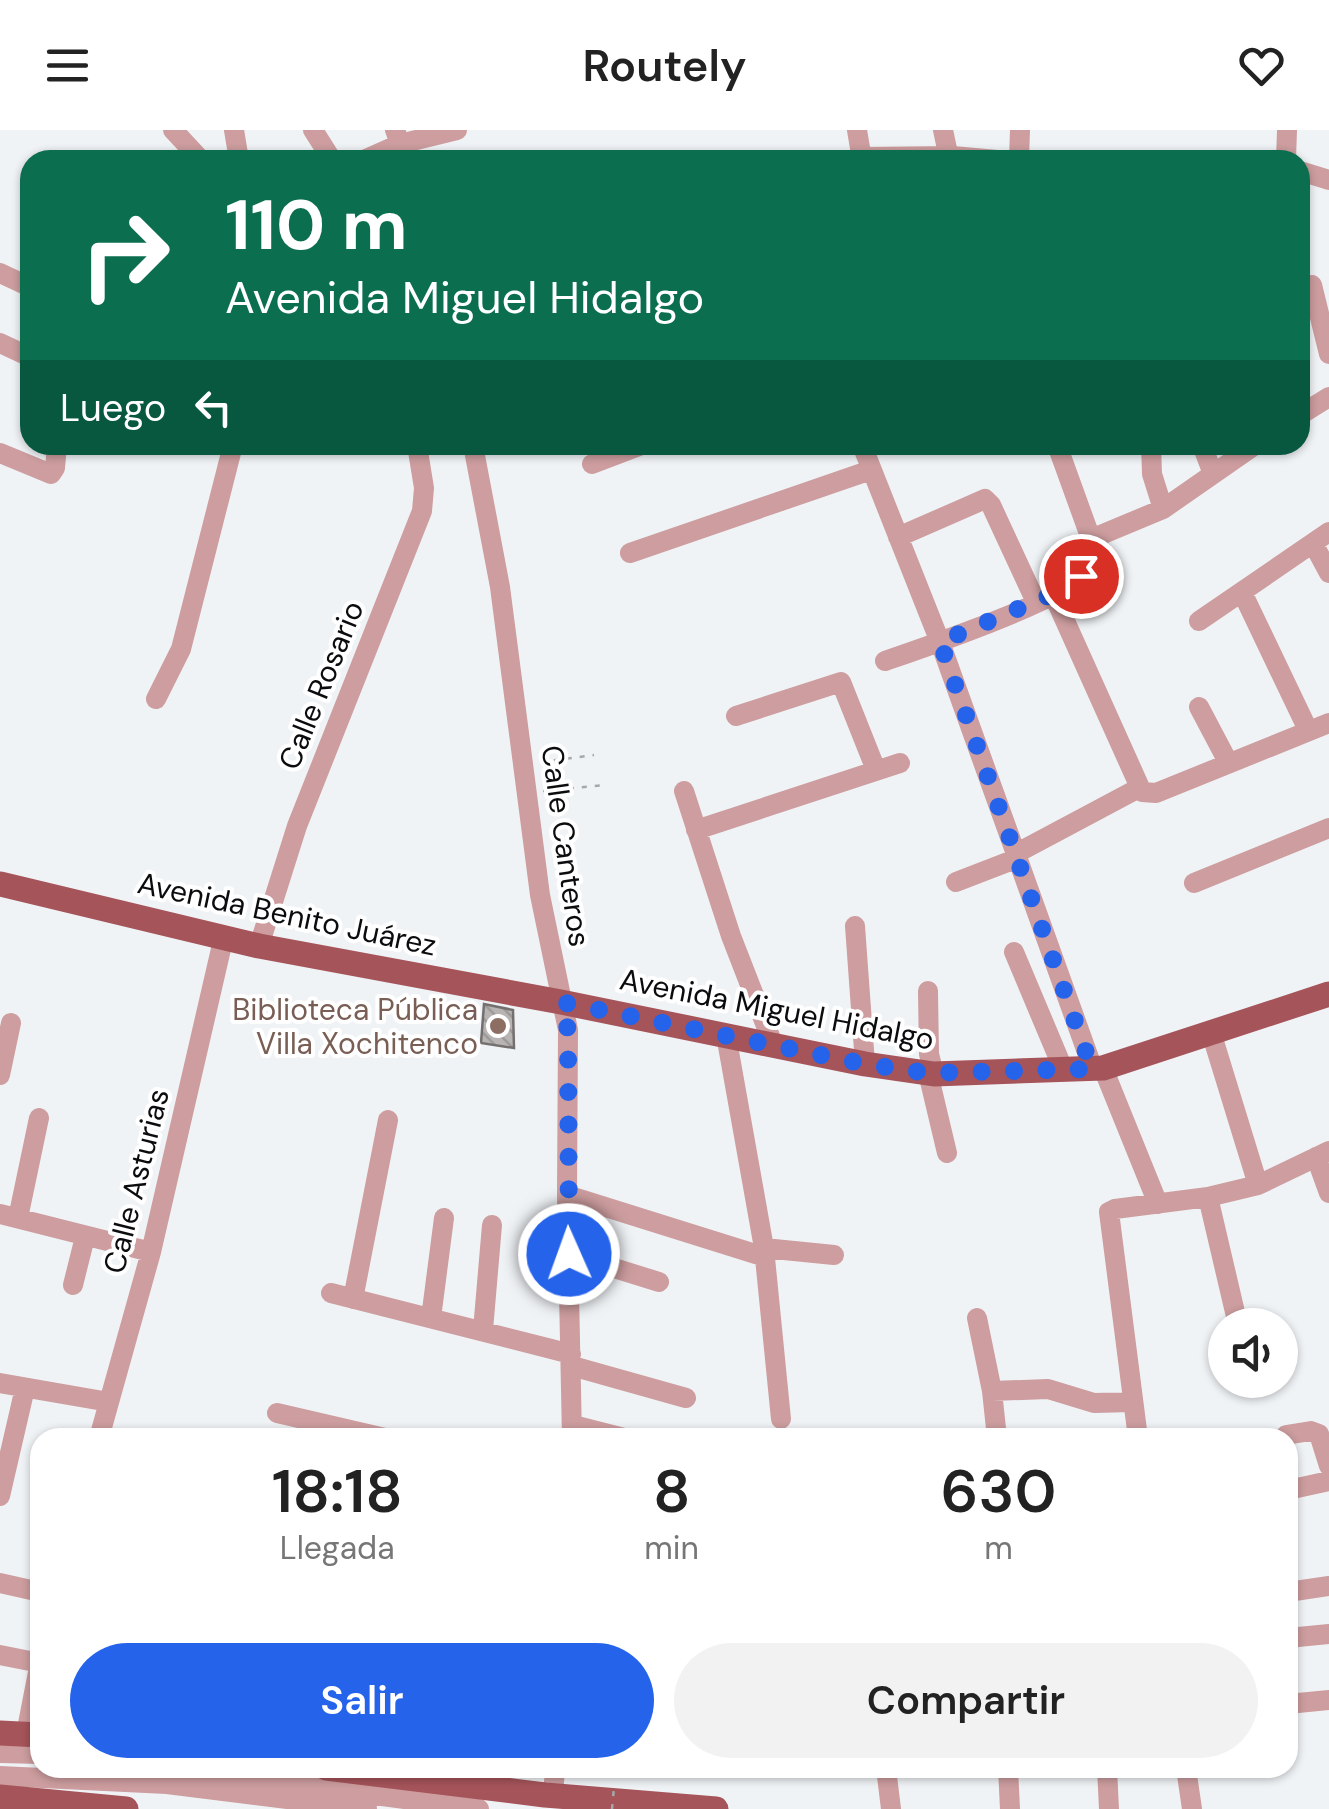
<!DOCTYPE html>
<html lang="es">
<head>
<meta charset="utf-8">
<style>
  :root { --surface:#fff; --page:#f2f2f2; --text:#222; --muted:#767676; --accent:#2563eb }
  body { margin:0; font-family:"DM Sans",sans-serif; background:var(--page); color:var(--text); height:100vh; display:flex; flex-direction:column; font-size:38px; white-space:nowrap }
  * { box-sizing:border-box; margin:0 }
  p { font-size:32px; color:var(--muted) }
  .icon { flex:none; width:55px; height:55px; fill:none; stroke:currentColor; stroke-width:2; stroke-linecap:round; stroke-linejoin:round }
  .map { position:relative; flex:1; overflow:hidden }
  .panel { position:absolute; left:30px; top:1298px; width:1268px; height:350px; display:flex; flex-direction:column; background:var(--surface); border-radius:30px; box-shadow:0 2px 8px #0004 }
  .panel>* { flex:none }
  .banner { position:absolute; left:20px; top:20px; width:1290px; height:305px; border-radius:30px; box-shadow:0 2px 8px #0004; background:#0b6e4f; color:#fff; overflow:hidden }
  .tools { position:absolute; left:1208px; top:1178px; display:grid; gap:20px }
  .tools a { display:grid; place-items:center; width:90px; height:90px; border-radius:50%; background:var(--surface); box-shadow:0 2px 8px #0004; font-size:50px }
  .pin { position:absolute; display:grid; place-items:center; width:85px; height:85px; color:#fff; margin:-42px; border:5px solid #fff; border-radius:50%; box-shadow:0 2px 10px #0007 }
  .me { position:absolute; width:110px; margin:-55px; rotate:358deg; stroke-linejoin:round; filter:drop-shadow(0 0 8px #0008) }
  .turn { display:flex; align-items:center; gap:35px; height:210px; padding:0 40px; font-size:45px }
  .turn .icon { width:130px; height:130px; stroke-width:2.5 }
  .turn b { display:block; font-size:70px; line-height:85px }
  .then { display:flex; align-items:center; height:95px; padding:0 40px; background:#0003; gap:20px; font-size:38px }
  .eta { display:flex; justify-content:space-evenly; align-items:center; height:170px; text-align:center }
  .eta b { font-size:60px; font-weight:600; line-height:70px }
  .action { display:flex; gap:20px; margin-top:auto; padding:20px 40px }
  .action a { flex:1; height:115px; border-radius:60px; background:var(--accent); color:#fff; font-size:40px; font-weight:600; line-height:115px; text-align:center }
  .action a+a { background:var(--page); color:var(--text) }
  header { display:flex; justify-content:space-between; align-items:center; height:130px; padding:0 40px; background:var(--surface); font-size:45px; font-weight:600 }
  .map>svg:first-child { display:block }
  .building { fill:url(#building-back-hatch); stroke:#74706f; stroke-width:2.5 }
  .lines { fill:none; stroke-linecap:round; stroke-linejoin:round }
  .path { stroke:#a6a8aa; stroke-width:2.5; stroke-dasharray:5 8; stroke-linecap:butt }
  .minor { stroke:#cd9d9f; stroke-width:20 }
  .major { stroke:#a5545a; stroke-width:25 }
  .path-bridge { stroke:#a6a8aa; stroke-width:2.5; stroke-dasharray:5 8; stroke-linecap:butt }
  .route { stroke:#2563eb; stroke-width:18; stroke-dasharray:0 32.4 }
  .education-dot { fill:#8d6e63; stroke:#fff; stroke-width:4 }
  .labels { text-anchor:middle; dominant-baseline:central; stroke-width:8; stroke-linejoin:round; paint-order:stroke }
  .street-label { font-size:30px; fill:#0b0c0d; stroke:#fff }
  .education-label { font-size:30px; fill:#785e54; stroke:#fff; text-anchor:end }
</style>
</head>
<body>
<header><svg class="icon" aria-label="menu" viewBox="0 0 24 24"><path d="M4 6h16M4 12h16M4 18h16"/></svg>Routely<svg class="icon" aria-label="heart" viewBox="0 0 24 24"><path d="M12 20l-8-8c-3-5 5-10 8-4 3-6 11-1 8 4z"/></svg></header>
<div class="map">
<svg width="1329" height="1679" viewBox="0 0 1329 1679">
  <defs>
    <pattern id="building-back-hatch" width="6" height="6" patternUnits="userSpaceOnUse" patternTransform="scale(2.5)"><rect width="6" height="6" fill="#b9b4b4"/><path d="M-1 5l2 2M0 0l6 6M5-1l2 2" fill="none" stroke="#9e9a9a"/></pattern>
  </defs>
  <rect width="100%" height="100%" fill="#f0f3f6"/>
  <!-- building -->
  <path class="building" d="M484 874 513 880 514 918 481 913Z"/>
  <g class="lines">
    <!-- path -->
    <path class="path" d="M541 632 594 625
      M543 661 606 655"/>
    <!-- minor -->
    <path class="minor" d="M173 0 201 30
      M234 0 239 30
      M313 0 332 30
      M395 0 400 14 419 30
      M857 0 862 30
      M943 0 947 19 954 30
      M862 27 953 26 997 30
      M364 30 400 14 457 0
      M1019 30 1020 0
      M1286 30 1287 0
      M1300 41 1329 50
      M0 143 30 157
      M1312 155 1329 224
      M0 213 30 227
      M1300 285 1329 267
      M473 315 500 457 540 765 568 900 567 1065 572 1308
      M862 315 940 512 1093 939
      M1057 315 1091 409
      M1151 315 1152 344 1163 379
      M1202 315 1213 344
      M0 323 51 344 55 338 57 315
      M592 334 642 315
      M898 407 985 369 991 375 1036 472
      M1091 409 1163 379 1255 315
      M1313 413 1329 443
      M630 423 871 340
      M1242 462 1308 600
      M1053 464 1142 662 1156 663 1329 593
      M1199 491 1329 402
      M885 531C920 519 1061 471 1080 447 1088 437 1089 421 1091 409
      M156 569 181 519 233 315
      M1199 577 1228 632
      M736 586 841 552 876 640
      M684 661 731 806 773 914
      M696 700 900 633
      M1017 723 1139 658
      M956 752 1018 728
      M1194 753 1329 698
      M855 796 865 934
      M259 816 297 696 422 381 424 358 417 315
      M1014 822 1064 941
      M928 861 929 924 934 944
      M1211 902 1258 1055
      M726 905 764 1118 781 1289
      M1103 938 1158 1074
      M928 943 947 1023
      M0 945 11 893
      M1316 1027 1329 1063
      M567 1065 765 1127
      M1208 1067 1238 1195
      M0 1084 151 1122
      M18 1088 39 988
      M764 1118 834 1125
      M569 1124 659 1152
      M73 1155 85 1107
      M331 1163 571 1224
      M353 1169 388 990
      M431 1188 444 1088
      M977 1188 992 1261 997 1308
      M483 1200 492 1095
      M572 1236 686 1268
      M0 1253 109 1272
      M992 1261 1048 1259 1094 1273 1132 1272
      M277 1283 385 1308
      M573 1295 624 1308
      M1286 1305 1311 1301 1319 1304 1329 1336
      M99 1308 151 1122 224 806
      M1138 1308 1109 1082 1115 1079 1208 1067 1258 1055 1329 1021
      M1288 1360 1329 1351
      M0 1366 25 1258
      M0 1453 40 1462
      M1288 1462 1329 1456
      M1288 1508 1329 1504
      M0 1525 40 1533
      M1288 1574 1329 1570
      M26 1604 40 1532
      M0 1623 40 1624
      M172 1638 479 1679
      M886 1638 891 1679
      M1008 1638 1010 1679
      M1107 1638 1109 1679
      M1186 1638 1192 1679
      M0 1646 167 1654 367 1679
      M553 1666 555 1638"/>
    <!-- major -->
    <path class="major" d="M0 754 259 816 561 872 865 934 934 944 1103 938 1329 864
      M0 1603 40 1605
      M326 1638 545 1665 716 1679
      M0 1667 126 1679"/>
    <!-- path-bridge -->
    <path class="path-bridge" d="M612 1679 614 1657"/>
  </g>
  <g class="lines">
    <!-- route -->
    <path class="route" d="M569 1124 568 900 561 872 865 934 928 943 1092 939 940 512 1067 458 1081 446"/>
  </g>
  <!-- markers -->
  <circle class="education-dot" cx="498" cy="896" r="10"/>
  <g class="labels">
    <!-- street labels -->
    <g class="street-label">
      <text transform="translate(321 555) rotate(-68)">Calle Rosario</text>
      <text transform="translate(566 716) rotate(82)">Calle Canteros</text>
      <text transform="translate(287 784) rotate(12)">Avenida Benito Juárez</text>
      <text transform="translate(777 879) rotate(11)">Avenida Miguel Hidalgo</text>
      <text transform="translate(136 1051) rotate(-76)">Calle Asturias</text>
    </g>
    <!-- education labels -->
    <g class="education-label">
      <text x="478" y="879">Biblioteca Pública<tspan x="478" dy="34">Villa Xochitenco</tspan></text>
    </g>
  </g>
</svg>
<div class="tools">
<a><svg class="icon" aria-label="sound" viewBox="0 0 24 24"><path d="M4 9h4l5-4v14l-5-4H4zM17 9q2 3 0 6"/></svg></a>
</div>
<div class="pin" style="left:1081px;top:446px;background:#d93025"><svg class="icon" aria-label="arrive" viewBox="0 0 24 24"><path d="M6 21V4h12l-3 4 3 4H6"/></svg></div>
<svg class="me" style="left:569px;top:1124px" viewBox="-20 -20 40 40"><circle r="17" fill="#2563eb" stroke="#fff" stroke-width="3"/><path d="M0-11L8 9 0 5-8 9z" fill="#fff"/></svg>
<div class="banner">
<div class="turn"><svg class="icon" aria-label="right" viewBox="0 0 24 24"><path d="M7 20v-9h11M14 6l5 5-5 5"/></svg><div><b>110 m</b>Avenida Miguel Hidalgo</div></div>
<div class="then">Luego<svg class="icon" aria-label="left" viewBox="0 0 24 24"><path d="M17 20v-9H6M10 6l-5 5 5 5"/></svg></div>
</div>
<section class="panel">
<div class="eta">
<div><b>18:18</b><p>Llegada</p></div>
<div><b>8</b><p>min</p></div>
<div><b>630</b><p>m</p></div>
</div>
<div class="action"><a>Salir</a><a>Compartir</a></div>
</section>
</div>
</body>
</html>
